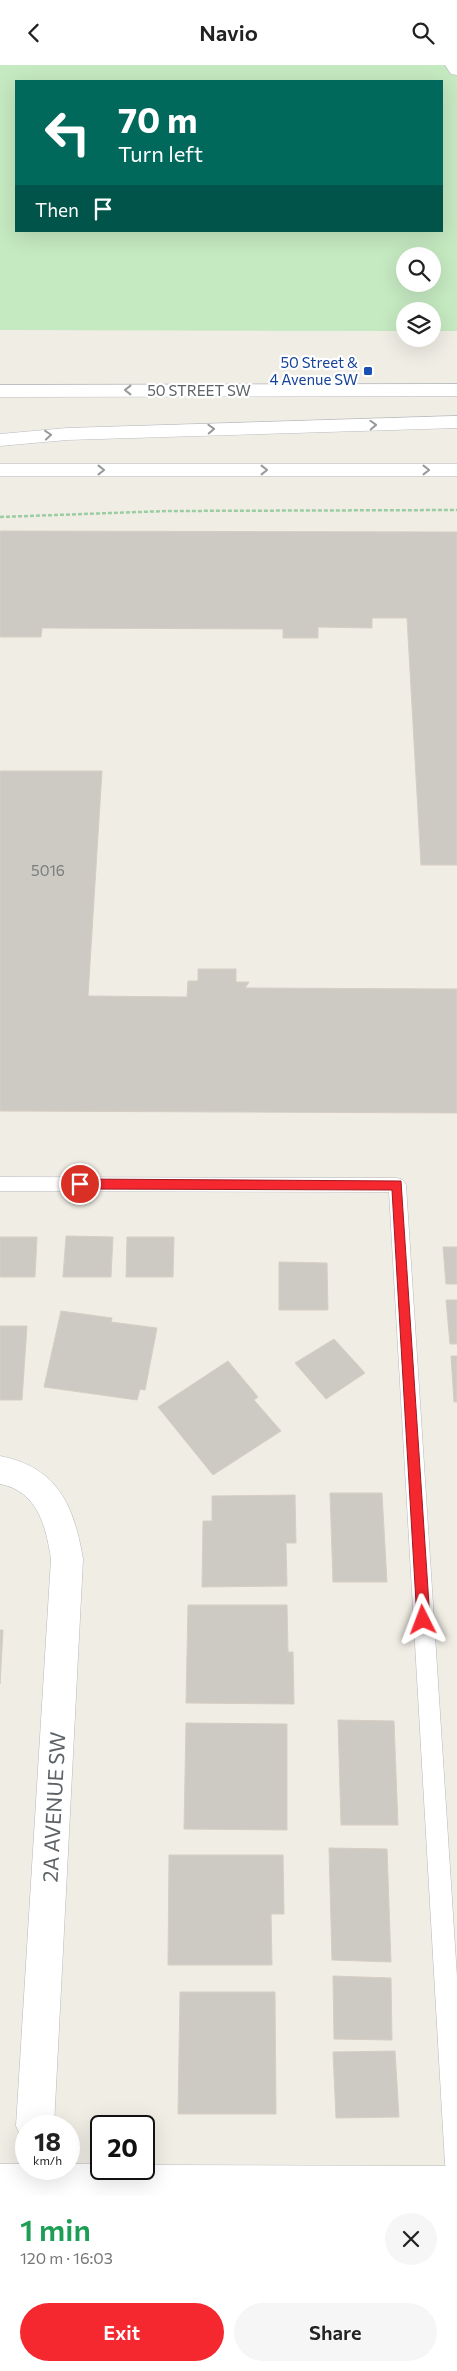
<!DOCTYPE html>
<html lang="en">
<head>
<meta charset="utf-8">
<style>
  :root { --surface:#fff; --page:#f6f6f6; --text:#222; --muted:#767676; --accent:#f5272f }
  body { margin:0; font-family:Commissioner,sans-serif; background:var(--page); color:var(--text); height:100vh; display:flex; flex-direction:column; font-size:19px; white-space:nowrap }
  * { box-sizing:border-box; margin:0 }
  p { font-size:16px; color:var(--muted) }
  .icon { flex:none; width:28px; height:28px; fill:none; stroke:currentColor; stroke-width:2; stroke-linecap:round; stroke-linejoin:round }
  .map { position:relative; height:2131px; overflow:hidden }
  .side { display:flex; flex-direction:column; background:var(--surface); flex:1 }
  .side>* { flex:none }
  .top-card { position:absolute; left:15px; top:15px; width:428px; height:152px; border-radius:0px; box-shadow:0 5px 20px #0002; background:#00695c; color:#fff; overflow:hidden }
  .fabs { position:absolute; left:396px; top:182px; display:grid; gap:10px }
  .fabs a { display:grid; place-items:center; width:45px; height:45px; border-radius:50%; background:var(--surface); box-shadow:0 5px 20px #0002; font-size:25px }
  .speed { position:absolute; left:15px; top:2050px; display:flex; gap:10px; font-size:25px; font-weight:700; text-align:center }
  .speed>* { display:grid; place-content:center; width:65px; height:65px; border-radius:50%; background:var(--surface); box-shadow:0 5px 20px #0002; line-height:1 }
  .speed small { font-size:12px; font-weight:400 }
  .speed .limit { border:2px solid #111; border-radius:8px; background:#fff; color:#111 }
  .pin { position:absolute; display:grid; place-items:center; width:42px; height:42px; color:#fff; margin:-21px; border:2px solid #fff; border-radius:50%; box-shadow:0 1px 5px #0007 }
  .me { position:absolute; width:55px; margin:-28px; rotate:357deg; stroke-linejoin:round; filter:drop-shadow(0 0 4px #0008) }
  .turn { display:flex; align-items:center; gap:18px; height:105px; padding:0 20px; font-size:22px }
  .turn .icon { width:65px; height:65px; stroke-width:2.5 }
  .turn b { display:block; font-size:35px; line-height:42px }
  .then { display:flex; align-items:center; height:48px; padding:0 20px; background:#0003; gap:10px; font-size:19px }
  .round { display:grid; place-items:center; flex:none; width:52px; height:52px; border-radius:26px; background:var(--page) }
  .overview { display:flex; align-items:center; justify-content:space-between; height:85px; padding:0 20px }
  h1 { font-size:30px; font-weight:600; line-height:38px; color:#1e9e55 }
  .action { display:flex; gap:10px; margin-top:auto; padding:10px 20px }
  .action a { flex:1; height:58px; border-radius:30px; background:var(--accent); color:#fff; font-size:20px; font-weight:600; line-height:58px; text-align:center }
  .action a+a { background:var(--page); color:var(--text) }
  header { display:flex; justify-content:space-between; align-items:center; height:65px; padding:0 20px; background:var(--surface); font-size:22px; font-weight:600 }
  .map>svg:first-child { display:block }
  .green { fill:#c5e9c1; fill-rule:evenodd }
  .building { fill:#cdcac4; stroke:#d6cec3 }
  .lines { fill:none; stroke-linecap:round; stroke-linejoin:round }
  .lane-casing { stroke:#b6b9bd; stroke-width:1 }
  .street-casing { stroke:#b6b9bd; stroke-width:1 }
  .secondary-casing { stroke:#b7bbc0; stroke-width:1 }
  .path { stroke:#9bcda3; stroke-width:2.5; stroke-dasharray:4 2; stroke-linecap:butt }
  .lane { fill:#fff; fill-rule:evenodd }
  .street { fill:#fff; fill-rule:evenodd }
  .secondary { fill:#fff; fill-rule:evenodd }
  .oneway { stroke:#969a9c }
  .route { fill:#f5272f; stroke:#9f191f }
  .transit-dot { fill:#1a4fb4; stroke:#fff; stroke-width:2 }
  .labels { text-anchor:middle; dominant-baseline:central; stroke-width:4.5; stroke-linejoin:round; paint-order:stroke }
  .far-transit-label { font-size:15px; fill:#164399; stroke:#fff; text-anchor:end }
  .far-street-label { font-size:15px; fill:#5d6367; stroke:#fff }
  .number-label { font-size:15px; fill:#797d7e }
  .near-street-label { font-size:21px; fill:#5d6367; stroke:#fff }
</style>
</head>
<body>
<header><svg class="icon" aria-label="back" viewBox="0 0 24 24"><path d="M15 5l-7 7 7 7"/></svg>Navio<svg class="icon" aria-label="search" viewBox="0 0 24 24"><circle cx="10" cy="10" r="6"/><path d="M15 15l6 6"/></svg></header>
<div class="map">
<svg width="457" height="2131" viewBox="0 0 457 2131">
  <rect width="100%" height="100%" fill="#f0ede5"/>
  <!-- green -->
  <path class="green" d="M0 0H457V266H433L432 246H405V266L0 265ZM16 16H441V166H16ZM405 191H432V219H405Z"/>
  <!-- building -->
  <path class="building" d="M0 466 457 467V800H421L407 553H372V563L318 562V573H283V564L42 563 41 572H0Z
    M0 706H102L88 931 187 932 188 916H198V904H236V917H249L245 923 457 924V1048L0 1046Z
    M66 1171 113 1172 111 1212H63Z
    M0 1172H37L35 1212H0Z
    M127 1172H174L173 1212H126Z
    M443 1182H457V1219H446Z
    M279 1197 327 1198 328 1245H279Z
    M446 1235H457V1279H450Z
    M61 1246 112 1253 111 1257 157 1263 145 1325 140 1324 137 1335 44 1322Z
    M0 1261H27L22 1335H0Z
    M334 1274 365 1308 326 1334 295 1298Z
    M451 1291H457V1337H454Z
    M228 1296 258 1332 254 1335 281 1366 213 1410 158 1342Z
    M330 1428H382L387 1517H333Z
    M295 1430 296 1478H286L287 1521 202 1522 203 1456H212V1431Z
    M188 1540H287L288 1587H293L294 1639 186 1638Z
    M0 1565H3L0 1619Z
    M338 1655 394 1656 398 1760H341Z
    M186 1658 287 1659V1765L184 1764Z
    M329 1783 387 1784 391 1897 332 1895Z
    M169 1790H283L284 1849H271L272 1900H168Z
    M333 1911 391 1913 392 1975 334 1974Z
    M180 1927H275L276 2049H178Z
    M395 1986 399 2052 336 2053 333 1987Z"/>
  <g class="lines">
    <!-- lane casing -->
    <g class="lane-casing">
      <path id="lane" d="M0 1112 397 1113 403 1115 406 1120 457 1912V2111L448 2108 445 2099 389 1127 0 1126Z"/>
    </g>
    <!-- street casing -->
    <g class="street-casing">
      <path id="street" d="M445 0H457V10L451 9Z
        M0 1391C58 1402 74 1441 83 1494L54 2061H26V2076L22 2074 16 2061 51 1494C46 1462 38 1426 0 1419Z
        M0 2099H26V2104H69V2099H101V2104H144V2100L457 2101V2131H0Z"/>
    </g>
    <!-- secondary casing -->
    <g class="secondary-casing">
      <path id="secondary" d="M457 319V331L0 332V320Z
        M457 351V363L67 375 0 381V369L67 363Z
        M0 399H457V411H0Z"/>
    </g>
    <!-- path -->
    <path class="path" d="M0 452 167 446 457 445"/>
    <!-- lane -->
    <use href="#lane" class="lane"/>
    <!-- street -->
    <use href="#street" class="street"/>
    <!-- secondary -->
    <use href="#secondary" class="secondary"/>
  </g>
  <!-- one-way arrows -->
  <defs><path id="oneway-chevron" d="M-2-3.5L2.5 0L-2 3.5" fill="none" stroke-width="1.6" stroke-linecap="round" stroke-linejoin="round" transform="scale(1.25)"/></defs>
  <g class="oneway">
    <use href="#oneway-chevron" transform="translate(128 325) rotate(180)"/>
    <use href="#oneway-chevron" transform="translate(373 360) rotate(-2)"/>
    <use href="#oneway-chevron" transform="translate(211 364) rotate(-2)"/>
    <use href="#oneway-chevron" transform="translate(48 370) rotate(-5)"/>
    <use href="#oneway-chevron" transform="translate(101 405)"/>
    <use href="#oneway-chevron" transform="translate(264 405)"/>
    <use href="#oneway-chevron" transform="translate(426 405)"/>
  </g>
  <!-- route -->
  <path class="route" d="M80 1114 401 1116 430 1555 428 1560 423 1562 419 1560 417 1555 392 1125 80 1124 74 1119Z"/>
  <!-- markers -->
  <rect class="transit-dot" x="363" y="301" width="10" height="10" rx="2.5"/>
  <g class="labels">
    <!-- far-transit labels -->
    <g class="far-transit-label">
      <text x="358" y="297">50 Street &amp;<tspan x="358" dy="17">4 Avenue SW</tspan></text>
    </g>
    <!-- far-street labels -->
    <g class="far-street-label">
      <text x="199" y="325">50 STREET SW</text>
    </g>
    <!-- number labels -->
    <g class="number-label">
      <text x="48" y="805">5016</text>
    </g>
    <!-- near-street labels -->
    <g class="near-street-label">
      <text transform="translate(53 1742) rotate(-87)">2A AVENUE SW</text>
    </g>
  </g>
</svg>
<div class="fabs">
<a><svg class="icon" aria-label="search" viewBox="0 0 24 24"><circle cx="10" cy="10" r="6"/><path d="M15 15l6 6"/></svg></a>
<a><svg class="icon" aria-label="layers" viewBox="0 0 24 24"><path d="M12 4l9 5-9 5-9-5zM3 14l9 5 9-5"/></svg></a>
</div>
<div class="speed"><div>18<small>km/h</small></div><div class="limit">20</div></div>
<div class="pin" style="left:80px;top:1119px;background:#d93025"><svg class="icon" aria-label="arrive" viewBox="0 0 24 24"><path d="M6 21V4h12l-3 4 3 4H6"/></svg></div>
<svg class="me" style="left:423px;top:1555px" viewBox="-20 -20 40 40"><path d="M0-17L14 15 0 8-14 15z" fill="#f5272f" stroke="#fff" stroke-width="4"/></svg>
<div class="top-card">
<div class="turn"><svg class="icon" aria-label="left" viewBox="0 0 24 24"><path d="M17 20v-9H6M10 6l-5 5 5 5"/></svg><div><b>70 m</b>Turn left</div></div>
<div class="then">Then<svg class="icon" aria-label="arrive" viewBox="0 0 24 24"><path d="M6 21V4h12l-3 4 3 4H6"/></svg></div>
</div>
</div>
<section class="side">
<div class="overview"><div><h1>1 min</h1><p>120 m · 16:03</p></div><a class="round"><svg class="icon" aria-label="close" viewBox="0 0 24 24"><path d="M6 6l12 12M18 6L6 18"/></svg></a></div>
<div class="action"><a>Exit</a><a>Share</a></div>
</section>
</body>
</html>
